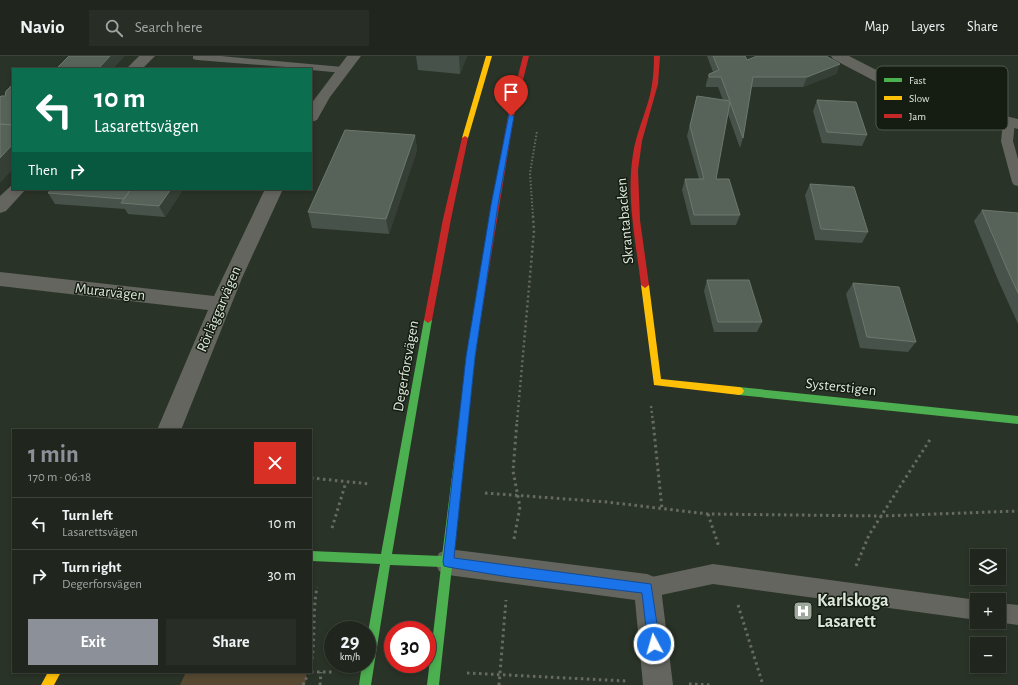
<!DOCTYPE html>
<html lang="en">
<head>
<meta charset="utf-8">
<style>
  :root { --surface:#20261d; --page:#282e26; --text:#f1f3f6; --muted:#a2a5a4; --line:#3d433b; --accent:#8c9099 }
  body { margin:0; font-family:"Alegreya Sans",sans-serif; background:var(--page); color:var(--text); height:100vh; display:flex; flex-direction:column; font-size:15px; white-space:nowrap }
  * { box-sizing:border-box; margin:0 }
  p { font-size:13px; color:var(--muted) }
  .icon { flex:none; width:22px; height:22px; fill:none; stroke:currentColor; stroke-width:2; stroke-linecap:round; stroke-linejoin:round }
  .map { position:relative; flex:1; overflow:hidden }
  .details { position:absolute; left:12px; top:373px; width:300px; height:244px; display:flex; flex-direction:column; background:var(--surface); border-radius:0px; box-shadow:0 2px 6px #0003,0 0 0 1px var(--line) }
  .details>* { flex:none }
  .top-card { position:absolute; left:12px; top:12px; width:300px; height:122px; border-radius:0px; box-shadow:0 2px 6px #0003,0 0 0 1px var(--line); background:#0b6e4f; color:#fff; overflow:hidden }
  .fabs { position:absolute; left:970px; top:493px; display:grid; gap:8px }
  .fabs a { display:grid; place-items:center; width:36px; height:36px; border-radius:0px; background:var(--surface); box-shadow:0 2px 6px #0003,0 0 0 1px var(--line); font-size:20px }
  .speed { position:absolute; left:324px; top:565px; display:flex; gap:8px; font-size:20px; font-weight:700; text-align:center }
  .speed>* { display:grid; place-content:center; width:52px; height:52px; border-radius:50%; background:var(--surface); box-shadow:0 2px 6px #0003,0 0 0 1px var(--line); line-height:1 }
  .speed small { font-size:10px; font-weight:400 }
  .speed .limit { border:6px solid #d22; background:#fff; color:#111 }
  .pin { position:absolute; display:grid; place-items:center; width:34px; height:34px; color:#fff; margin:-41px -17px; border-radius:50% 50% 50% 0; rotate:-45deg; box-shadow:0 0 4px #0007 }
  .pin .icon { rotate:45deg }
  .me { position:absolute; width:44px; margin:-22px; rotate:354deg; stroke-linejoin:round; filter:drop-shadow(0 0 3px #0008) }
  .turn { display:flex; align-items:center; gap:14px; height:84px; padding:0 16px; font-size:18px }
  .turn .icon { width:52px; height:52px; stroke-width:2.5 }
  .turn b { display:block; font-size:28px; line-height:34px }
  .then { display:flex; align-items:center; height:38px; padding:0 16px; background:#0003; gap:8px; font-size:15px }
  .round { display:grid; place-items:center; flex:none; width:42px; height:42px; border-radius:0px; background:var(--page) }
  .headline { display:flex; align-items:center; justify-content:space-between; height:68px; padding:0 16px }
  h1 { font-size:24px; font-weight:700; line-height:30px; color:var(--accent) }
  .cta { display:flex; gap:8px; margin-top:auto; padding:8px 16px }
  .cta a { flex:1; height:46px; border-radius:0px; background:var(--accent); color:#fff; font-size:16px; font-weight:700; line-height:46px; text-align:center }
  .cta a+a { background:var(--page); color:var(--text) }
  ul { padding:0; list-style:none }
  li { display:flex; align-items:center; gap:12px; height:52px; padding:0 16px; border-top:1px solid var(--line) }
  li div { flex:1 }
  li b { display:block; font-size:15px }
  li em { font-style:normal }
  header { display:flex; align-items:center; gap:24px; box-sizing:border-box; height:56px; padding:0 20px; background:var(--surface); border-bottom:1px solid var(--line) }
  header strong { font-size:19px }
  nav { display:flex; gap:22px; margin-inline-start:auto; font-size:14px }
  .search { width:280px; height:36px; background:var(--page); display:flex; align-items:center; gap:10px; box-sizing:border-box; padding:0 14px; border-radius:0px; color:var(--muted); font-size:15px }
  .map>svg:first-child { display:block }
  .green { fill:#574931 }
  .lines { fill:none; stroke-linecap:round; stroke-linejoin:round }
  .path-far2 { stroke:#676a63; stroke-width:2; stroke-dasharray:1.5 2; stroke-linecap:butt }
  .path-far1 { stroke:#676a63; stroke-width:2.5; stroke-dasharray:2 3; stroke-linecap:butt }
  .path { stroke:#676a63; stroke-width:3; stroke-dasharray:2.5 3.5; stroke-linecap:butt }
  .lane { fill:#64655f; fill-rule:evenodd }
  .street { fill:#64655f; fill-rule:evenodd }
  .fast { fill:#4caf50; fill-rule:evenodd }
  .slow { fill:#ffc107; fill-rule:evenodd }
  .jam { fill:#c62828; fill-rule:evenodd }
  .wall { fill:#47524a }
  .shaded-wall { fill:#353f35 }
  .building { fill:#576259; stroke:#6c776d }
  .route { fill:#1a73e8; stroke:#114b97 }
  .labels { text-anchor:middle; dominant-baseline:central; stroke-width:3; stroke-linejoin:round; paint-order:stroke }
  .street-label { font-size:15px; fill:#dde7d9; stroke:#151d13 }
  .near-poi-label { font-size:18px; font-weight:bold; fill:#dde7d9; stroke:#151d13; text-anchor:start }
  .key { fill:#151d13; stroke:#515a4e; stroke-width:1 }
  .key-label { font-size:11px; fill:#dde7d9 }
</style>
</head>
<body>
<header>
<strong>Navio</strong>
<div class="search"><svg class="icon" aria-label="search" viewBox="0 0 24 24"><circle cx="10" cy="10" r="6"/><path d="M15 15l6 6"/></svg>Search here</div>
<nav><a>Map</a><a>Layers</a><a>Share</a></nav>
</header>
<div class="map">
<svg width="1018" height="629" viewBox="0 0 1018 629">
  <rect width="100%" height="100%" fill="#2a3327"/>
  <!-- green -->
  <path class="green" d="M186 616H307L305 629H180Z"/>
  <g class="lines">
    <!-- path-far2 -->
    <path class="path-far2" d="M533 161 530 117 537 75"/>
    <!-- path-far1 -->
    <path class="path-far1" d="M651 350 653 366
      M517 366 534 175 533 160"/>
    <!-- path -->
    <path class="path" d="M653 365 662 453
      M311 422 370 428
      M485 437 607 446 708 458 882 460 1018 455
      M708 458 719 491
      M332 472 346 426
      M514 483 520 451 513 415 517 365
      M856 510 869 479 931 382
      M738 549 763 629
      M311 609C316 583 312 557 317 531
      M311 616H334
      M467 617 626 625
      M689 628 712 629
      M303 629 309 616
      M320 629 321 616
      M499 629 506 544"/>
    <!-- lane -->
    <path class="lane" d="M193 0H221L343 11 348 14 343 17 311 14V13L197 4 193 3Z
      M1009 63 1013 64 1015 66 1013 85 1018 103V130L1014 129 1012 126 1001 85 1003 66 1005 64Z
      M713 508 977 544V564L713 528 647 542 640 539 637 532 640 525 647 522Z
      M999 547 1018 549V569L996 566H999Z"/>
    <!-- street -->
    <path class="street" d="M139 0H155L142 13H126Z
      M347 0H361L330 41 317 64 311 66V48Z
      M831 0H849L888 20 922 35 967 51 1018 63V73C982 64 947 55 912 42 885 31 859 17 833 3Z
      M13 128V133H26L6 155 0 157V140Z
      M265 133H283L242 222 181 374H157L208 254 0 230V216L214 240Z
      M448 493 647 518 657 522 661 532 673 629H643L635 544 448 519 439 515 435 506 439 497Z"/>
    <!-- fast -->
    <path class="fast" d="M428 261 432 264 392 498 442 500 468 292 472 289 476 292 439 629H427L441 511 390 509 371 629H359L362 608H367V582L380 508 311 505V495L381 498 424 264Z
      M739 331 1018 360V368L739 339 736 338 734 335 736 332Z"/>
    <!-- slow -->
    <path class="slow" d="M486 0H492L468 82 467 83H463L462 82Z
      M645 226 649 229 661 323 739 331 742 332 744 335 742 338 739 339 654 329 641 229Z
      M48 616H61L54 629H41Z"/>
    <!-- jam -->
    <path class="jam" d="M523 0H529L514 60 476 292 472 295 468 292 508 60Z
      M654 0H660L658 28 642 85 638 114 640 164 649 229 645 232 641 229C636 186 626 141 633 98 636 78 645 59 650 39 653 26 654 13 654 0Z
      M465 80 468 82 451 163 432 264 428 267 424 264 443 163 462 82Z"/>
  </g>
  <!-- wall -->
  <path class="wall" d="M416 0H467L460 18 418 14Z
    M707 0H745L747 4 840 8 836 18 803 31H751L743 82 740 92 728 58 716 123 740 159 736 169H691L682 134 685 123H699L687 80 697 40 723 44 718 31H706V28L709 18 713 16Z
    M817 44 867 79 862 90 822 87 813 55Z
    M415 79 417 94 389 178 312 172 308 156Z
    M810 128 868 176 862 187 815 184 805 139Z
    M182 135 165 161 128 158 125 153 55 148 48 137Z
    M982 154 1018 157V268L998 224 974 165Z
    M707 224 762 266 757 276H714L704 235Z
    M853 227 916 286 908 296 860 292 846 238Z"/>
  <!-- shaded-wall -->
  <path class="shaded-wall" d="M110 0H125L113 13H98Z
    M459 0H467L460 18Z
    M840 8 836 18 803 31 807 21Z
    M415 79 417 94 389 178 386 163Z
    M13 88V113L0 127V102Z
    M171 133H181L182 135 165 161 159 150Z"/>
  <!-- building -->
  <path class="building" d="M69 0H110L98 13H56Z
    M713 0H745L747 4 757 0H826L840 8 807 21H753L743 82 730 46 716 123H729L740 159H694L685 123H704L690 70 697 40 730 45 721 21H709V18L719 14Z
    M13 28V69L0 68V41L1 40H5L6 35Z
    M817 44 856 46 867 79 827 76Z
    M0 68 13 69V88L0 102Z
    M345 74 415 79 386 163 308 156Z
    M810 128 854 131 868 176 821 173Z
    M51 133H131L124 143 48 137Z
    M131 133H171L159 150 121 147Z
    M982 154 1018 157V237L1007 213Z
    M707 224H749L762 266H718Z
    M853 227 899 231 916 286 867 281Z"/>
  <!-- route -->
  <path class="route" d="M509 58 514 60 498 149 475 301 454 502 651 528 660 588 658 592 654 594 650 592 648 588 642 537 509 521 448 511 444 510 443 506 466 301 491 149Z"/>
  <!-- icons -->
  <defs>
    <g id="hospital-square" transform="scale(1)"><rect x="-9" y="-9" width="18" height="18" rx="4" fill="#9ea89b" stroke="#151d13"/><path d="M-5-5h3v3.5h4V-5h3V5h-3V1.5h-4V5h-3Z" fill="#fff"/></g>
  </defs>
  <g fill-rule="evenodd">
    <use href="#hospital-square" x="803" y="555"/>
  </g>
  <g class="labels">
    <!-- street labels -->
    <g class="street-label">
      <text transform="translate(625 165) rotate(-95)">Skrantabacken</text>
      <text transform="translate(110 236) rotate(6)">Murarvägen</text>
      <text transform="translate(219 253) rotate(-67)">Rörläggarvägen</text>
      <text transform="translate(406 310) rotate(-80)">Degerforsvägen</text>
      <text transform="translate(841 331) rotate(6)">Systerstigen</text>
    </g>
    <!-- near-poi labels -->
    <g class="near-poi-label">
      <text x="817" y="545">Karlskoga<tspan x="817" dy="21">Lasarett</tspan></text>
    </g>
  </g>
  <!-- legend -->
  <rect x="876" y="10" width="132" height="64" rx="6" class="key"/>
  <rect x="884" y="22" width="18" height="4" fill="#4caf50"/>
  <rect x="884" y="40" width="18" height="4" fill="#ffc107"/>
  <rect x="884" y="58" width="18" height="4" fill="#c62828"/>
  <g class="key-label">
    <text x="909" y="28">Fast</text>
    <text x="909" y="46">Slow</text>
    <text x="909" y="64">Jam</text>
  </g>
</svg>
<div class="fabs">
<a><svg class="icon" aria-label="layers" viewBox="0 0 24 24"><path d="M12 4l9 5-9 5-9-5zM3 14l9 5 9-5"/></svg></a>
<a>+</a>
<a>−</a>
</div>
<div class="speed"><div>29<small>km/h</small></div><div class="limit">30</div></div>
<div class="pin" style="left:511px;top:60px;background:#d93025"><svg class="icon" aria-label="arrive" viewBox="0 0 24 24"><path d="M6 21V4h12l-3 4 3 4H6"/></svg></div>
<svg class="me" style="left:654px;top:588px" viewBox="-20 -20 40 40"><circle r="17" fill="#1a73e8" stroke="#fff" stroke-width="3"/><path d="M0-11L8 9 0 5-8 9z" fill="#fff"/></svg>
<div class="top-card">
<div class="turn"><svg class="icon" aria-label="left" viewBox="0 0 24 24"><path d="M17 20v-9H6M10 6l-5 5 5 5"/></svg><div><b>10 m</b>Lasarettsvägen</div></div>
<div class="then">Then<svg class="icon" aria-label="right" viewBox="0 0 24 24"><path d="M7 20v-9h11M14 6l5 5-5 5"/></svg></div>
</div>
<section class="details">
<div class="headline"><div><h1>1 min</h1><p>170 m · 06:18</p></div><a class="round" style="background:#d93025;color:#fff"><svg class="icon" aria-label="close" viewBox="0 0 24 24"><path d="M6 6l12 12M18 6L6 18"/></svg></a></div>
<ul>
<li><svg class="icon" aria-label="left" viewBox="0 0 24 24"><path d="M17 20v-9H6M10 6l-5 5 5 5"/></svg><div><b>Turn left</b><p>Lasarettsvägen</p></div><em>10 m</em></li>
<li><svg class="icon" aria-label="right" viewBox="0 0 24 24"><path d="M7 20v-9h11M14 6l5 5-5 5"/></svg><div><b>Turn right</b><p>Degerforsvägen</p></div><em>30 m</em></li>
</ul>
<div class="cta"><a>Exit</a><a>Share</a></div>
</section>
</div>
</body>
</html>
